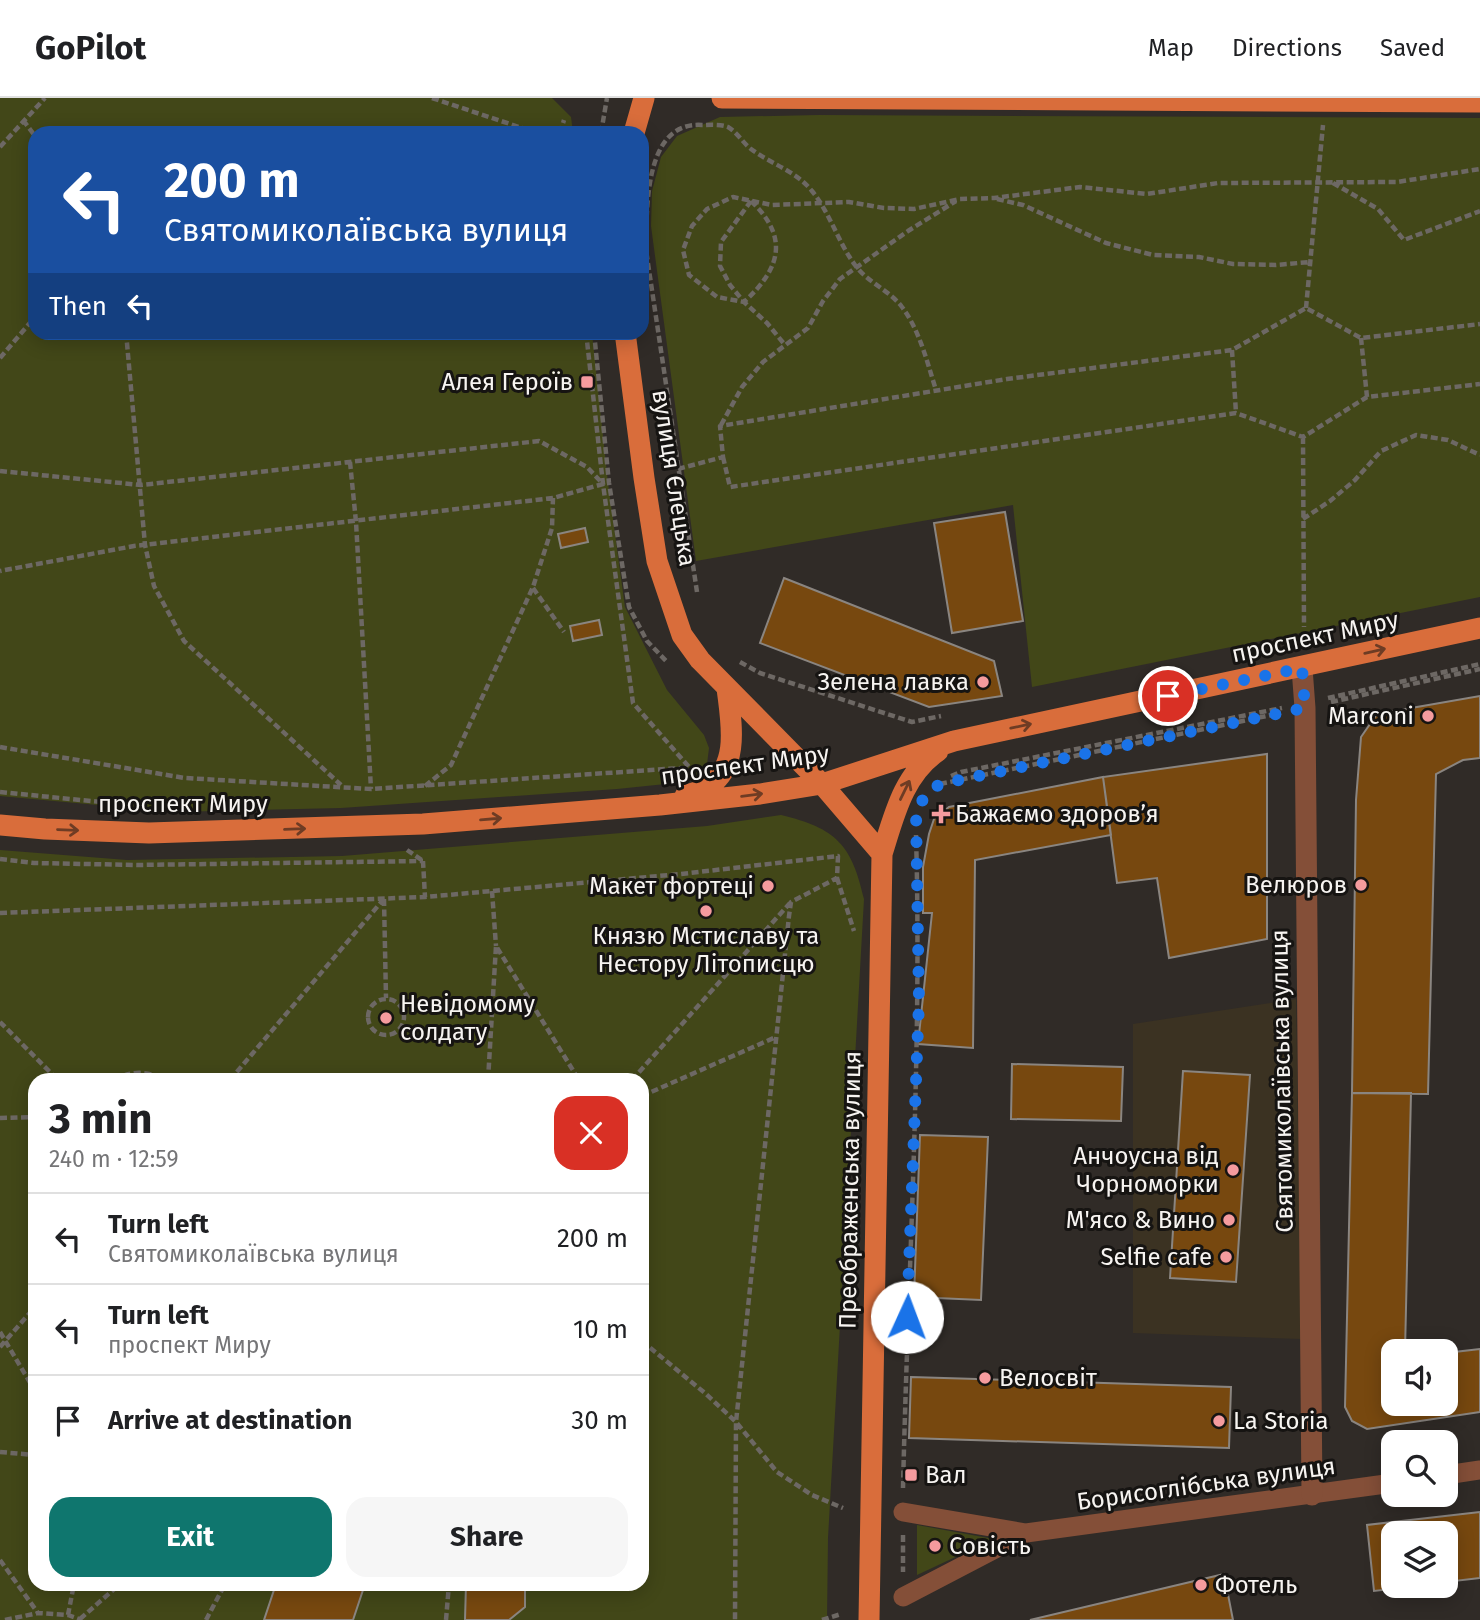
<!DOCTYPE html>
<html lang="en">
<head>
<meta charset="utf-8">
<style>
  :root { --surface:#fff; --page:#f6f6f6; --text:#202124; --muted:#757577; --line:#e0e0e0; --accent:#0f766e }
  body { margin:0; font-family:"Fira Sans",sans-serif; background:var(--page); color:var(--text); height:100vh; display:flex; flex-direction:column; font-size:26px; white-space:nowrap }
  * { box-sizing:border-box; margin:0 }
  p { font-size:23px; color:var(--muted) }
  .icon { flex:none; width:38px; height:38px; fill:none; stroke:currentColor; stroke-width:2; stroke-linecap:round; stroke-linejoin:round }
  .map { position:relative; flex:1; overflow:hidden }
  .details { position:absolute; left:28px; top:975px; width:621px; height:518px; display:flex; flex-direction:column; background:var(--surface); border-radius:21px; box-shadow:0 4px 18px #0003 }
  .details>* { flex:none }
  .hud { position:absolute; left:28px; top:28px; width:621px; height:214px; border-radius:21px; box-shadow:0 4px 18px #0003; background:#1a4fa0; color:#fff; overflow:hidden }
  .controls { position:absolute; left:1381px; top:1241px; display:grid; gap:14px }
  .controls a { display:grid; place-items:center; width:77px; height:77px; border-radius:14px; background:var(--surface); box-shadow:0 4px 18px #0003; font-size:35px }
  .pin { position:absolute; display:grid; place-items:center; width:60px; height:60px; color:#fff; margin:-30px; border:4px solid #fff; border-radius:50%; box-shadow:0 2px 7px #0007 }
  .me { position:absolute; width:77px; margin:-38px; rotate:2deg; stroke-linejoin:round; filter:drop-shadow(0 0 5px #0008) }
  .turn { display:flex; align-items:center; gap:24px; height:147px; padding:0 21px; font-size:32px }
  .turn .icon { width:91px; height:91px; stroke-width:2.5 }
  .turn b { display:block; font-size:49px; line-height:60px }
  .then { display:flex; align-items:center; height:66px; padding:0 21px; background:#0003; gap:14px; font-size:26px }
  .round { display:grid; place-items:center; flex:none; width:74px; height:74px; border-radius:21px; background:var(--page) }
  .summary { display:flex; align-items:center; justify-content:space-between; height:119px; padding:0 21px }
  h1 { font-size:42px; font-weight:700; line-height:52px }
  .button { display:flex; gap:14px; margin-top:auto; padding:14px 21px }
  .button a { flex:1; height:80px; border-radius:21px; background:var(--accent); color:#fff; font-size:28px; font-weight:700; line-height:80px; text-align:center }
  .button a+a { background:var(--page); color:var(--text) }
  ul { padding:0; list-style:none }
  li { display:flex; align-items:center; gap:21px; height:91px; padding:0 21px; border-top:2px solid var(--line) }
  li div { flex:1 }
  li b { display:block; font-size:26px }
  li em { font-style:normal }
  header { display:flex; align-items:center; gap:42px; box-sizing:border-box; height:98px; padding:0 35px; background:var(--surface); border-bottom:2px solid var(--line) }
  header strong { font-size:33px }
  nav { display:flex; gap:38px; margin-inline-start:auto; font-size:24px }
  .map>svg:first-child { display:block }
  .commercial { fill:#3b3222 }
  .green { fill:#424718; fill-rule:evenodd }
  .building { fill:#77480f; stroke:#8a8580; stroke-width:2 }
  .lines { fill:none; stroke-linecap:round; stroke-linejoin:round }
  .path { stroke:#6d6864; stroke-width:4.5; stroke-dasharray:7 3.5; stroke-linecap:butt }
  .pedestrian { stroke:#844f38; stroke-width:19 }
  .minor { stroke:#844f38; stroke-width:21 }
  .primary { stroke:#d96d3b; stroke-width:21 }
  .oneway { stroke:#6e3c24 }
  .route { stroke:#1a73e8; stroke-width:12; stroke-dasharray:0 21.6 }
  .poi-dot { fill:#f59b9e; stroke:#161412; stroke-width:2.5 }
  .labels { text-anchor:middle; dominant-baseline:central; stroke-width:6; stroke-linejoin:round; paint-order:stroke }
  .poi-label { font-size:24px; fill:#f7f4f1; stroke:#161412; text-anchor:end }
  .street-label { font-size:24px; fill:#f7f4f1; stroke:#161412 }
</style>
</head>
<body>
<header>
<strong>GoPilot</strong>
<nav><a>Map</a><a>Directions</a><a>Saved</a></nav>
</header>
<div class="map">
<svg width="1480" height="1522" viewBox="0 0 1480 1522">
  <rect width="100%" height="100%" fill="#302b27"/>
  <!-- commercial -->
  <path class="commercial" d="M1296 901 1301 1241 1133 1235V926Z"/>
  <!-- green -->
  <path class="green" d="M0 0H552L571 19 573 35H35V234L592 235 608 385 625 509 667 592 704 637 709 650 707 666 698 678 685 684 617 691 341 710 174 714 0 698Z
    M819 17 1480 20V499L1032 589 1013 407 696 463 651 128 652 93 661 59 677 38 720 19Z
    M781 717C836 730 852 747 864 801L828 1440 827 1522H0V752L127 762 342 758 707 728ZM35 982H642V1486H35Z
    M917 1427 994 1441 917 1477Z"/>
  <!-- building -->
  <path class="building" d="M1005 414 1023 523 952 535 934 425Z
    M585 430 588 444 561 450 558 436Z
    M784 480 994 563 1002 598 929 609 760 545Z
    M599 522 602 537 573 543 570 528Z
    M1480 598V660L1463 662 1436 676 1428 996 1352 995 1356 702 1361 639 1377 616Z
    M1267 656V841L1169 860 1157 780 1117 785 1103 679Z
    M1103 679 1111 737 975 762 973 950 918 946 932 815H923V769L929 736 934 721 949 709Z
    M1012 966 1123 969 1121 1023 1011 1021Z
    M1183 973 1250 977 1236 1184 1170 1180Z
    M1352 995H1411L1405 1253H1393V1306H1446V1255L1480 1251V1314L1367 1331 1352 1323 1345 1309Z
    M920 1037 988 1039 981 1202 914 1199Z
    M911 1279 1231 1289 1229 1350 909 1340Z
    M1480 1414V1480L1446 1484V1435H1393V1488H1418L1374 1493 1367 1427Z
    M1224 1476 1233 1522H1030Z
    M276 1486H365L353 1522H264Z
    M466 1486H525V1509L509 1522H465Z"/>
  <g class="lines">
    <!-- path -->
    <path class="path" d="M432 0 537 35
      M23 22 35 38
      M560 35 564 22
      M601 35 607 0
      M0 49 45 0
      M1333 85 1378 111 1404 142 1480 113
      M997 101 1023 107 1106 145 1153 157 1199 159 1233 166 1276 167 1310 164
      M751 103C790 140 780 171 744 204L717 199 689 177 683 152 692 128 707 111 733 99 772 107 849 104 884 110 914 111 960 101 994 100 1080 89 1147 96 1218 85 1397 84 1480 71
      M751 103 721 144 720 168 730 187 744 204 767 225 785 247
      M1306 210 1323 27
      M126 234 145 447 154 488 184 543 341 687
      M586 234 603 386 633 605 689 669
      M594 234 609 385 629 509 647 543 668 565
      M1361 240 1367 299
      M1232 252 1236 315
      M0 260 35 219
      M721 327 742 289 763 264 808 230 823 203 840 181 908 133 956 103
      M1303 339 1304 529
      M723 359 730 389 1236 315 1303 339 1367 299 1480 286
      M350 364 356 424 371 691
      M678 371 723 359 720 328 1007 281 1232 252 1306 210 1361 240 1480 226
      M0 373 141 387 539 343 587 369 603 386 553 400 134 448 0 473
      M1303 421 1330 403 1355 382 1381 353 1416 337 1448 342 1480 357
      M533 490 564 534
      M697 494 646 152C647 113 643 23 702 27 709 27 721 26 728 29 737 34 743 45 751 51 771 66 796 73 812 93 830 115 838 144 855 167 867 184 889 192 902 209 920 233 927 264 936 292
      M740 564 760 575 912 624 941 618
      M1328 600 1480 566
      M1331 604 1480 571
      M0 649 185 680 371 691 681 670
      M951 678 961 674 1282 610
      M940 686 1281 615
      M425 688 451 667 533 489 552 430 553 400
      M0 694 121 706
      M407 752 423 763
      M0 761 34 765 137 767 423 763
      M423 763 425 799
      M837 780 854 833
      M492 793 496 848
      M384 801 386 900
      M0 815 425 799 681 776 838 758 837 780 791 804 789 818 736 1324 735 1522
      M368 919a18 18 0 1 1 36 0a18 18 0 1 1-36 0Z
      M0 924 58 982
      M114 982C130 973 148 972 163 982
      M230 982 383 802
      M488 982 496 848 579 982
      M632 982 790 805
      M642 998 776 939
      M0 1020 35 1019
      M0 1234 35 1293
      M642 1243 706 1296 736 1324 777 1374 812 1397 843 1410
      M0 1249 35 1209
      M0 1354 35 1357
      M903 1390C908 1172 922 955 916 737
      M903 1437V1474
      M0 1462 38 1515 68 1517 82 1522
      M68 1517 74 1486
      M80 1521 120 1486
      M5 1522 38 1515
      M206 1522 225 1486
      M446 1522 449 1486
      M822 1522 841 1516"/>
    <!-- pedestrian -->
    <path class="pedestrian" d="M1446 1377 1480 1372
      M903 1414 1026 1435 1393 1385
      M903 1499 1026 1435"/>
    <!-- minor -->
    <path class="minor" d="M1302 570 1305 610 1312 1397"/>
    <!-- primary -->
    <path class="primary" d="M722 0 1480 4
      M634 35 644 0
      M625 234 644 380 657 463 682 537 700 562 822 686 882 756 869 1522
      M685 698C691 695 700 694 706 690 741 669 731 624 727 590
      M0 727 45 731 149 735 423 726 660 707 760 696 822 686 954 643 1480 530
      M882 756C894 718 903 677 938 653"/>
  </g>
  <!-- one-way arrows -->
  <defs><path id="oneway-shaft" d="M-6 0H5M1.5-3L5.5 0L1.5 3" fill="none" stroke-width="1.6" stroke-linecap="round" stroke-linejoin="round" transform="scale(1.75)"/></defs>
  <g class="oneway">
    <use href="#oneway-shaft" transform="translate(1375 553) rotate(-13)"/>
    <use href="#oneway-shaft" transform="translate(1021 628) rotate(-12)"/>
    <use href="#oneway-shaft" transform="translate(905 692) rotate(-64)"/>
    <use href="#oneway-shaft" transform="translate(752 697) rotate(-7)"/>
    <use href="#oneway-shaft" transform="translate(491 721) rotate(-5)"/>
    <use href="#oneway-shaft" transform="translate(295 731) rotate(-2)"/>
    <use href="#oneway-shaft" transform="translate(68 732) rotate(2)"/>
  </g>
  <g class="lines">
    <!-- route -->
    <path class="route" d="M907 1219 919 904 916 714 926 696 940 686 1305 610 1302 570 1168 598"/>
  </g>
  <!-- markers -->
  <g class="poi-dot">
    <rect x="580" y="277" width="14" height="14" rx="3.5"/>
    <circle cx="983" cy="584" r="7"/>
    <circle cx="1428" cy="618" r="7"/>
    <path d="M937.5 705.5h7v7h7v7h-7v7h-7v-7h-7v-7h7z"/>
    <circle cx="1361" cy="787" r="7"/>
    <circle cx="768" cy="788" r="7"/>
    <circle cx="706" cy="813" r="7"/>
    <circle cx="386" cy="920" r="7"/>
    <circle cx="1233" cy="1072" r="7"/>
    <circle cx="1229" cy="1122" r="7"/>
    <circle cx="1226" cy="1159" r="7"/>
    <circle cx="985" cy="1280" r="7"/>
    <circle cx="1219" cy="1323" r="7"/>
    <rect x="904" y="1370" width="14" height="14" rx="3.5"/>
    <circle cx="935" cy="1448" r="7"/>
    <circle cx="1201" cy="1487" r="7"/>
  </g>
  <g class="labels">
    <!-- poi labels -->
    <g class="poi-label">
      <text x="573" y="284">Алея Героїв</text>
      <text x="969" y="584">Зелена лавка</text>
      <text x="1414" y="618">Marconi</text>
      <text x="955" y="716" text-anchor="start">Бажаємо здоров’я</text>
      <text x="1347" y="787">Велюров</text>
      <text x="754" y="788">Макет фортеці</text>
      <text x="706" y="838" text-anchor="middle">Князю Мстиславу та<tspan x="706" dy="28">Нестору Літописцю</tspan></text>
      <text x="400" y="906" text-anchor="start">Невідомому<tspan x="400" dy="28">солдату</tspan></text>
      <text x="1219" y="1058">Анчоусна від<tspan x="1219" dy="28">Чорноморки</tspan></text>
      <text x="1215" y="1122">М'ясо &amp; Вино</text>
      <text x="1212" y="1159">Selfie cafe</text>
      <text x="999" y="1280" text-anchor="start">Велосвіт</text>
      <text x="1233" y="1323" text-anchor="start">La Storia</text>
      <text x="925" y="1377" text-anchor="start">Вал</text>
      <text x="949" y="1448" text-anchor="start">Совість</text>
      <text x="1215" y="1487" text-anchor="start">Фотель</text>
    </g>
    <!-- street labels -->
    <g class="street-label">
      <text transform="translate(674 380) rotate(81)">вулиця Єлецька</text>
      <text transform="translate(1315 539) rotate(-12)">проспект Миру</text>
      <text transform="translate(745 667) rotate(-8)">проспект Миру</text>
      <text x="183" y="706">проспект Миру</text>
      <text transform="translate(1282 983) rotate(-91)">Святомиколаївська вулиця</text>
      <text transform="translate(850 1092) rotate(-89)">Преображенська вулиця</text>
      <text transform="translate(1206 1386) rotate(-8)">Борисоглібська вулиця</text>
    </g>
  </g>
</svg>
<div class="controls">
<a><svg class="icon" aria-label="sound" viewBox="0 0 24 24"><path d="M4 9h4l5-4v14l-5-4H4zM17 9q2 3 0 6"/></svg></a>
<a><svg class="icon" aria-label="search" viewBox="0 0 24 24"><circle cx="10" cy="10" r="6"/><path d="M15 15l6 6"/></svg></a>
<a><svg class="icon" aria-label="layers" viewBox="0 0 24 24"><path d="M12 4l9 5-9 5-9-5zM3 14l9 5 9-5"/></svg></a>
</div>
<div class="pin" style="left:1168px;top:598px;background:#d93025"><svg class="icon" aria-label="arrive" viewBox="0 0 24 24"><path d="M6 21V4h12l-3 4 3 4H6"/></svg></div>
<svg class="me" style="left:907px;top:1219px" viewBox="-20 -20 40 40"><circle r="19" fill="#fff"/><path d="M0-13L10 11 0 6-10 11z" fill="#1a73e8"/></svg>
<div class="hud">
<div class="turn"><svg class="icon" aria-label="left" viewBox="0 0 24 24"><path d="M17 20v-9H6M10 6l-5 5 5 5"/></svg><div><b>200 m</b>Святомиколаївська вулиця</div></div>
<div class="then">Then<svg class="icon" aria-label="left" viewBox="0 0 24 24"><path d="M17 20v-9H6M10 6l-5 5 5 5"/></svg></div>
</div>
<section class="details">
<div class="summary"><div><h1>3 min</h1><p>240 m · 12:59</p></div><a class="round" style="background:#d93025;color:#fff"><svg class="icon" aria-label="close" viewBox="0 0 24 24"><path d="M6 6l12 12M18 6L6 18"/></svg></a></div>
<ul>
<li><svg class="icon" aria-label="left" viewBox="0 0 24 24"><path d="M17 20v-9H6M10 6l-5 5 5 5"/></svg><div><b>Turn left</b><p>Святомиколаївська вулиця</p></div><em>200 m</em></li>
<li><svg class="icon" aria-label="left" viewBox="0 0 24 24"><path d="M17 20v-9H6M10 6l-5 5 5 5"/></svg><div><b>Turn left</b><p>проспект Миру</p></div><em>10 m</em></li>
<li><svg class="icon" aria-label="arrive" viewBox="0 0 24 24"><path d="M6 21V4h12l-3 4 3 4H6"/></svg><div><b>Arrive at destination</b></div><em>30 m</em></li>
</ul>
<div class="button"><a>Exit</a><a>Share</a></div>
</section>
</div>
</body>
</html>
